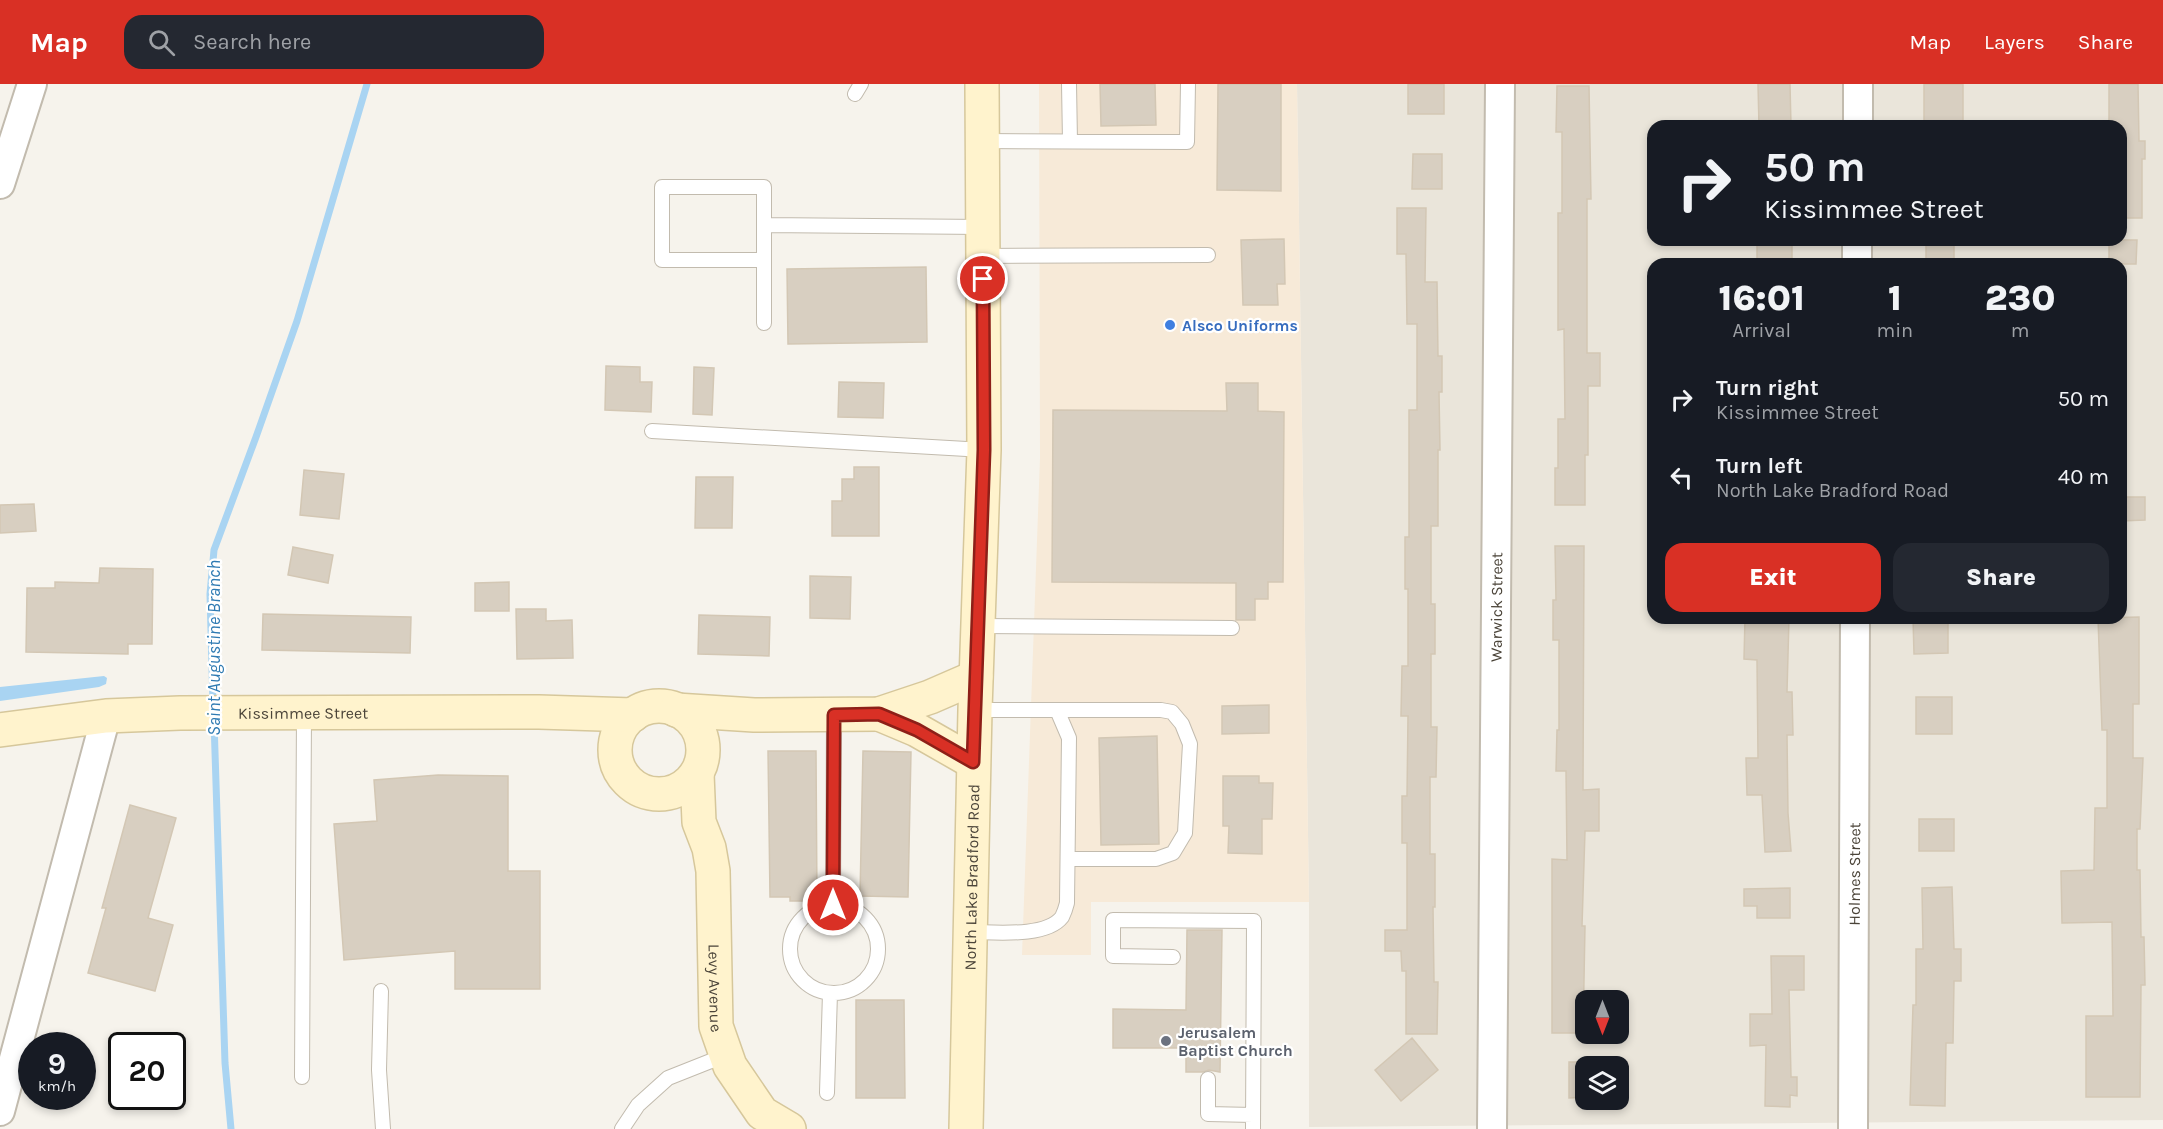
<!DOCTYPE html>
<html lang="en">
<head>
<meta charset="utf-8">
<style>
  :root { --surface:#171b24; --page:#242831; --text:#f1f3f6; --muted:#9ea1a6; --accent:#d93025 }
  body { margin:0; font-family:Karla,sans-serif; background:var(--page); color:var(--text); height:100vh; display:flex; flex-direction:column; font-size:22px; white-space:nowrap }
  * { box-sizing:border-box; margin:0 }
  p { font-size:20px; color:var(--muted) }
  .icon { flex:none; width:33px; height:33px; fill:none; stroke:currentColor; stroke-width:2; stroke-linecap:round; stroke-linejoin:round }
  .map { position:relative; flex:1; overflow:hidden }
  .details { position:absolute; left:1647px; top:174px; width:480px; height:366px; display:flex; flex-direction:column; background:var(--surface); border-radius:18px; box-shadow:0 3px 9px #0003 }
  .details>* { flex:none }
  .top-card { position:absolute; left:1647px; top:36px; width:480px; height:126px; border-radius:18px; box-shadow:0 3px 9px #0003; background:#171b24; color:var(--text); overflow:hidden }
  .needle { width:39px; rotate:180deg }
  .tools { position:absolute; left:1575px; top:906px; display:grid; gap:12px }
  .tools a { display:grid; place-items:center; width:54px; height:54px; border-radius:12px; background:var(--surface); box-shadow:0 3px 9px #0003; font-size:30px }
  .speed { position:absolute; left:18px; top:948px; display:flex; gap:12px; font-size:30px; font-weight:700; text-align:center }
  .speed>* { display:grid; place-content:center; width:78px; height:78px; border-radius:50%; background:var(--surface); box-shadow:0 3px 9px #0003; line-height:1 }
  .speed small { font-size:15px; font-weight:400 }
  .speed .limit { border:3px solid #111; border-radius:9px; background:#fff; color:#111 }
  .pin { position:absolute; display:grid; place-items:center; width:51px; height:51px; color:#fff; margin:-26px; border:3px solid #fff; border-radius:50%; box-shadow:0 2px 6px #0007 }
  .me { position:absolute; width:66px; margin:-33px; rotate:0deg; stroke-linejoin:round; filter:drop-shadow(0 0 4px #0008) }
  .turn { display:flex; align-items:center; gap:21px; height:126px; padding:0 18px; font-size:27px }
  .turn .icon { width:78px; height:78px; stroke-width:2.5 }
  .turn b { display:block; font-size:42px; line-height:51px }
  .eta { display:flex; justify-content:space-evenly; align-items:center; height:102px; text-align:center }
  .eta b { font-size:36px; font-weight:800; line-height:42px }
  .action { display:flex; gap:12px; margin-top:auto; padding:12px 18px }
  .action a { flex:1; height:69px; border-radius:18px; background:var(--accent); color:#fff; font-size:24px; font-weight:800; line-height:69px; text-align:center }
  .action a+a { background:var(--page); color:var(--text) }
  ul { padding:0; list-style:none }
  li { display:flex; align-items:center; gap:18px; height:78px; padding:0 18px }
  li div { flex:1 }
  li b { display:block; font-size:22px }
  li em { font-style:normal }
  header { display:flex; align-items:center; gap:36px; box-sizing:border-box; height:84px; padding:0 30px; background:var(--accent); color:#fff }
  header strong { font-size:28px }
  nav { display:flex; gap:33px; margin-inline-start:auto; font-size:21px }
  .search { width:420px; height:54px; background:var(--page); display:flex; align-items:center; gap:15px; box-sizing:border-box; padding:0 21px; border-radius:18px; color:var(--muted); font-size:22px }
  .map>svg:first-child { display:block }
  .residential { fill:#eae5da; fill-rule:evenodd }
  .commercial { fill:#f7ead8 }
  .water { fill:#a9d4f2 }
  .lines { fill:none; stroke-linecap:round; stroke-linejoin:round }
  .stream { stroke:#a9d4f2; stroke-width:7 }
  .building { fill:#d8cfc1; stroke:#d3c7b4; stroke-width:1.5 }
  .lane-casing { stroke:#c2bbae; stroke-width:16 }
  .street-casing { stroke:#c2bbae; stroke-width:32 }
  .secondary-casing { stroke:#d6c79b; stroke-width:36 }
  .lane { stroke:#fff; stroke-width:14 }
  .street { stroke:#fff; stroke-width:28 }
  .secondary { stroke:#fff3cd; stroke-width:33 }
  .route-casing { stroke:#8d1f18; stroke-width:15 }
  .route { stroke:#d93025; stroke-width:10 }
  .shop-dot { fill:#3f7fe0; stroke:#fff; stroke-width:2 }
  .worship-dot { fill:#6b7280; stroke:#fff; stroke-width:2 }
  .labels { text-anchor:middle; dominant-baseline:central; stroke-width:4.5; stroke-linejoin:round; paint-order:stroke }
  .shop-label { font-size:16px; font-weight:bold; fill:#366cbe; stroke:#fff; text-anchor:start }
  .street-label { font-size:16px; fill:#4b4439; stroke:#fff }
  .worship-label { font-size:16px; font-weight:bold; fill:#5b616d; stroke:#fff; text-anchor:start }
  .water-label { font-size:18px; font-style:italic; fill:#2e7ab2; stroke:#fff }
</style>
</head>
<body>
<header>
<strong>Map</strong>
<div class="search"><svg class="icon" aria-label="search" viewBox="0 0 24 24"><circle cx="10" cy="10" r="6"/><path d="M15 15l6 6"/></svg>Search here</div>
<nav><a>Map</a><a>Layers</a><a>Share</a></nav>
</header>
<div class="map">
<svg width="2163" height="1045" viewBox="0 0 2163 1045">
  <rect width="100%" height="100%" fill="#f6f3ec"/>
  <!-- residential -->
  <path class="residential" d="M1297 0H2163V1036L1309 1043V818ZM1653 42H2121V156H1653ZM1653 180H2121V534H1653ZM1586 916H1618V950H1586ZM1586 982H1618V1016H1586Z"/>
  <!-- commercial -->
  <path class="commercial" d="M1039 0H1297L1309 818H1091V871H1022L1040 374Z"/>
  <!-- water -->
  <path class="water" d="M104 592 107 594 106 600 99 603 0 617V603Z"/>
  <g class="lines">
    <!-- stream -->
    <path class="stream" d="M213 620 210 510 214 466 256 353 297 237 367 0
      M214 637 225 979 231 1045"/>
  </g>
  <!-- building -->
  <path class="building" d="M1100 0H1155L1156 41 1101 42Z
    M1218 0H1281V107L1217 106Z
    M1408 0H1444V30H1408Z
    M1758 0H1790L1791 42H1759Z
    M1924 0H1963V42H1924Z
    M2109 0H2138L2139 57H2145V75H2142V134H2121V42H2109Z
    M1557 2H1589L1591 115H1587V269H1600V302H1588V371H1585V421H1555V384H1558V335H1565L1564 245 1558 246V129H1562V48H1556Z
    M1413 70H1442V105H1412Z
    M1397 124H1426L1425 198H1437L1438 272H1442V308H1439L1440 366H1438V442H1431V520H1435V570H1431V643H1437L1436 693H1430V770H1435V823H1433L1434 898H1438L1437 950H1406V887H1402L1401 867H1385V846H1407V759H1402V712H1407L1408 632H1401L1402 582H1408V505H1405V453H1409V326H1417V240H1407L1406 170H1397Z
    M1284 155 1285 200H1277L1278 221H1243L1241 156Z
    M1757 156H1792V177H1788V180H1757Z
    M1926 156H1954V180H1926Z
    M2109 156H2137L2136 180H2109Z
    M926 183 927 258 788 260 787 185Z
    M606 282 640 283V298H652L651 328 605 326Z
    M694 283 714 284 712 331 693 330Z
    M839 298 884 299 883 334 838 333Z
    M1226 299H1258V327L1284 328 1283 498H1268V515H1255V536H1236V499L1052 498 1053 326 1227 327Z
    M854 383H879V452H832V417H842V395H854Z
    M304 386 344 390 339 435 300 431Z
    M696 393H733L732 444H695Z
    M2121 413H2145V436L2121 437Z
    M34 420 36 447 0 449V421Z
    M1555 462H1584L1583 706 1599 705V747H1585L1582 842H1585L1583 949H1552V775L1567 776 1566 687H1556L1557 646H1559V556H1553V516H1556Z
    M293 463 333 471 328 499 288 491Z
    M100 484 153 485 152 560H128V570L26 568 27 504H55V498L99 499Z
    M810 492 851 493 850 535 810 534Z
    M509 498V527H475V499Z
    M516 525H546V537L572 536 573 574 517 575Z
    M263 530 411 533 410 569 262 566Z
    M699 531 770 533 769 572 698 570Z
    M2139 533V620H2133V674H2143L2140 745H2137V786H2140L2141 853H2144L2145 901H2141L2140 1013H2086V932H2113L2112 838 2062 839 2061 787 2094 786 2095 724H2107V646H2102L2098 534Z
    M1745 534H1789L1787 608H1792L1793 651H1787L1788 729 1791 767 1765 768 1762 711H1747L1746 674H1758L1757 576 1744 575Z
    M1913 534H1948V569L1914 570Z
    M1916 613H1952V650H1916Z
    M1269 621V649L1222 650V622Z
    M1157 652 1159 760 1101 761 1099 654Z
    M768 667H816L817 817H790V813H770Z
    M863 667 911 668 908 813 860 812Z
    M438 691 508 692V787H540V905H455V867L344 876 334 740 377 737 374 696Z
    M1223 692H1259V699H1273L1272 735H1262V770L1228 769 1229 742H1223Z
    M130 721 176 734 148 834 173 841 155 907 88 889 106 824H102Z
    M1919 735H1954V767H1919Z
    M1952 803 1954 865H1961V897H1954L1953 959H1946L1945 1022 1910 1021 1913 921H1916V865H1923L1922 804Z
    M1790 804V834H1757V822H1744V805Z
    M1187 846H1222L1220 988 1209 986 1203 988H1186V964H1113V925L1186 926Z
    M1771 872H1804V906H1789L1791 993H1797V1012L1790 1011V1023L1765 1022 1766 961 1750 962V930H1772Z
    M856 916H904L905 1014H856Z
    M1412 954 1438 986 1401 1017 1375 986Z
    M1569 978H1618V982H1586V1013L1569 1014Z"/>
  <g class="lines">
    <!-- lane casing -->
    <g class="lane-casing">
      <path id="lane" d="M1069 0 1070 57
        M855 10 861 0
        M982 57 1187 58 1188 0
        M764 141 983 143
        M983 172 1208 171
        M764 176H662V103H764V239
        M652 347 984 366
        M977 542 1232 544
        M975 626H1161L1172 628 1182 640 1190 660 1185 749 1173 769 1156 775H1068
        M833 821 834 631
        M790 865a44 44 0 1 1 88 0a44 44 0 1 1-88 0Z
        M970 848C993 848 1046 854 1062 833 1064 829 1066 823 1067 819L1069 654 1057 626
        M1173 873 1113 872V836L1254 837 1253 1045
        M381 907 379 986 383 1045
        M302 993 304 629
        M1208 995V1030L1253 1031
        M827 1009 830 909
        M622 1045 638 1021 668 994 726 971"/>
    </g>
    <!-- street casing -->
    <g class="street-casing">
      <g id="street">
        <path d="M1858 42V0"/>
        <path d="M0 100 32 0"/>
        <path d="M1857 180V156"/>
        <path d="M0 1027 106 632"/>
        <path id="s1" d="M1492 1045 1500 0"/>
        <path id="s2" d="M1853 1045 1855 534"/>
      </g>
    </g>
    <!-- secondary casing -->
    <g class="secondary-casing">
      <g id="secondary">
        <circle cx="659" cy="666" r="44"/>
        <path d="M676 626 754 631 879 630 930 613 976 593"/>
        <path d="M879 630 917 646 973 678"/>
        <path id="s3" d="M0 646 106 632 180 629 539 628 633 631"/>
        <path id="s4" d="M697 690 699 738 709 764 713 787 716 942 730 982 762 1029 789 1045"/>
        <path id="s5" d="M966 1045 975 626 984 366 982 0"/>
      </g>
    </g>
    <!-- lane -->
    <use href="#lane" class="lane"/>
    <!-- street -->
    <use href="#street" class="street"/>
    <!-- secondary -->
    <use href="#secondary" class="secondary"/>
  </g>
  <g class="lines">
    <!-- route casing -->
    <g class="route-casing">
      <path id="route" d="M833 821 834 631 879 630 917 646 973 678 984 366 983 195"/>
    </g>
    <!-- route -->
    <use href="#route" class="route"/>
  </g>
  <!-- markers -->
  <circle class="shop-dot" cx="1170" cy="241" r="6"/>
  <circle class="worship-dot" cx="1166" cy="957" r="6"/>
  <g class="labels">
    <!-- shop labels -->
    <g class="shop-label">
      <text x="1182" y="241">Alsco Uniforms</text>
    </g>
    <!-- street labels -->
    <g class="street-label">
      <text stroke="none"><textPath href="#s1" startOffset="522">Warwick Street</textPath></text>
      <text stroke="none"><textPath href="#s3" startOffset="304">Kissimmee Street</textPath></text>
      <text stroke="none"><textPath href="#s2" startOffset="255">Holmes Street</textPath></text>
      <text stroke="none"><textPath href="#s5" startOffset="252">North Lake Bradford Road</textPath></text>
      <text stroke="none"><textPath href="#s4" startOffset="216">Levy Avenue</textPath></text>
    </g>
    <!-- worship labels -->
    <g class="worship-label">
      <text x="1178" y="948">Jerusalem<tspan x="1178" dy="18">Baptist Church</tspan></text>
    </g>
    <!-- water labels -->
    <g class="water-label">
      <text transform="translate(214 564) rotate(-90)">Saint Augustine Branch</text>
    </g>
  </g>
</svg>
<div class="tools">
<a><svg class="needle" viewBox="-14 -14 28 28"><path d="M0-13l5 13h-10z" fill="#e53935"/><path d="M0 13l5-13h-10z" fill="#9ea1a6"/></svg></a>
<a><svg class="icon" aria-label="layers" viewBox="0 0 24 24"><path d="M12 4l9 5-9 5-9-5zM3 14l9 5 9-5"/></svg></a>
</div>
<div class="speed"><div>9<small>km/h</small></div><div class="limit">20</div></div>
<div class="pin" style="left:983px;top:195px;background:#d93025"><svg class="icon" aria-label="arrive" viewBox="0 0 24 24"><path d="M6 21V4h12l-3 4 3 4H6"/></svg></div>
<svg class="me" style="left:833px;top:821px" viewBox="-20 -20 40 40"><circle r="17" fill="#d93025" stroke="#fff" stroke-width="3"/><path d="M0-11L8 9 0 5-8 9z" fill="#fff"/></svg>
<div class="top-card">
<div class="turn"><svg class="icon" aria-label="right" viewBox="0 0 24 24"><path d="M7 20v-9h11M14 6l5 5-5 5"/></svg><div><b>50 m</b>Kissimmee Street</div></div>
</div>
<section class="details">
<div class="eta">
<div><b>16:01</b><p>Arrival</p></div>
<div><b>1</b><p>min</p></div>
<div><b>230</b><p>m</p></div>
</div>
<ul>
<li><svg class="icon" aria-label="right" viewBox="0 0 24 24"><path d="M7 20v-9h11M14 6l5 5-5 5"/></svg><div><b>Turn right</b><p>Kissimmee Street</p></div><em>50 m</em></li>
<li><svg class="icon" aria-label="left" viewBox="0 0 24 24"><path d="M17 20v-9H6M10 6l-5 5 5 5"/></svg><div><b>Turn left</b><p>North Lake Bradford Road</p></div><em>40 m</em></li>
</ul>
<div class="action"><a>Exit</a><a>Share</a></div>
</section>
</div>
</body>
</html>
